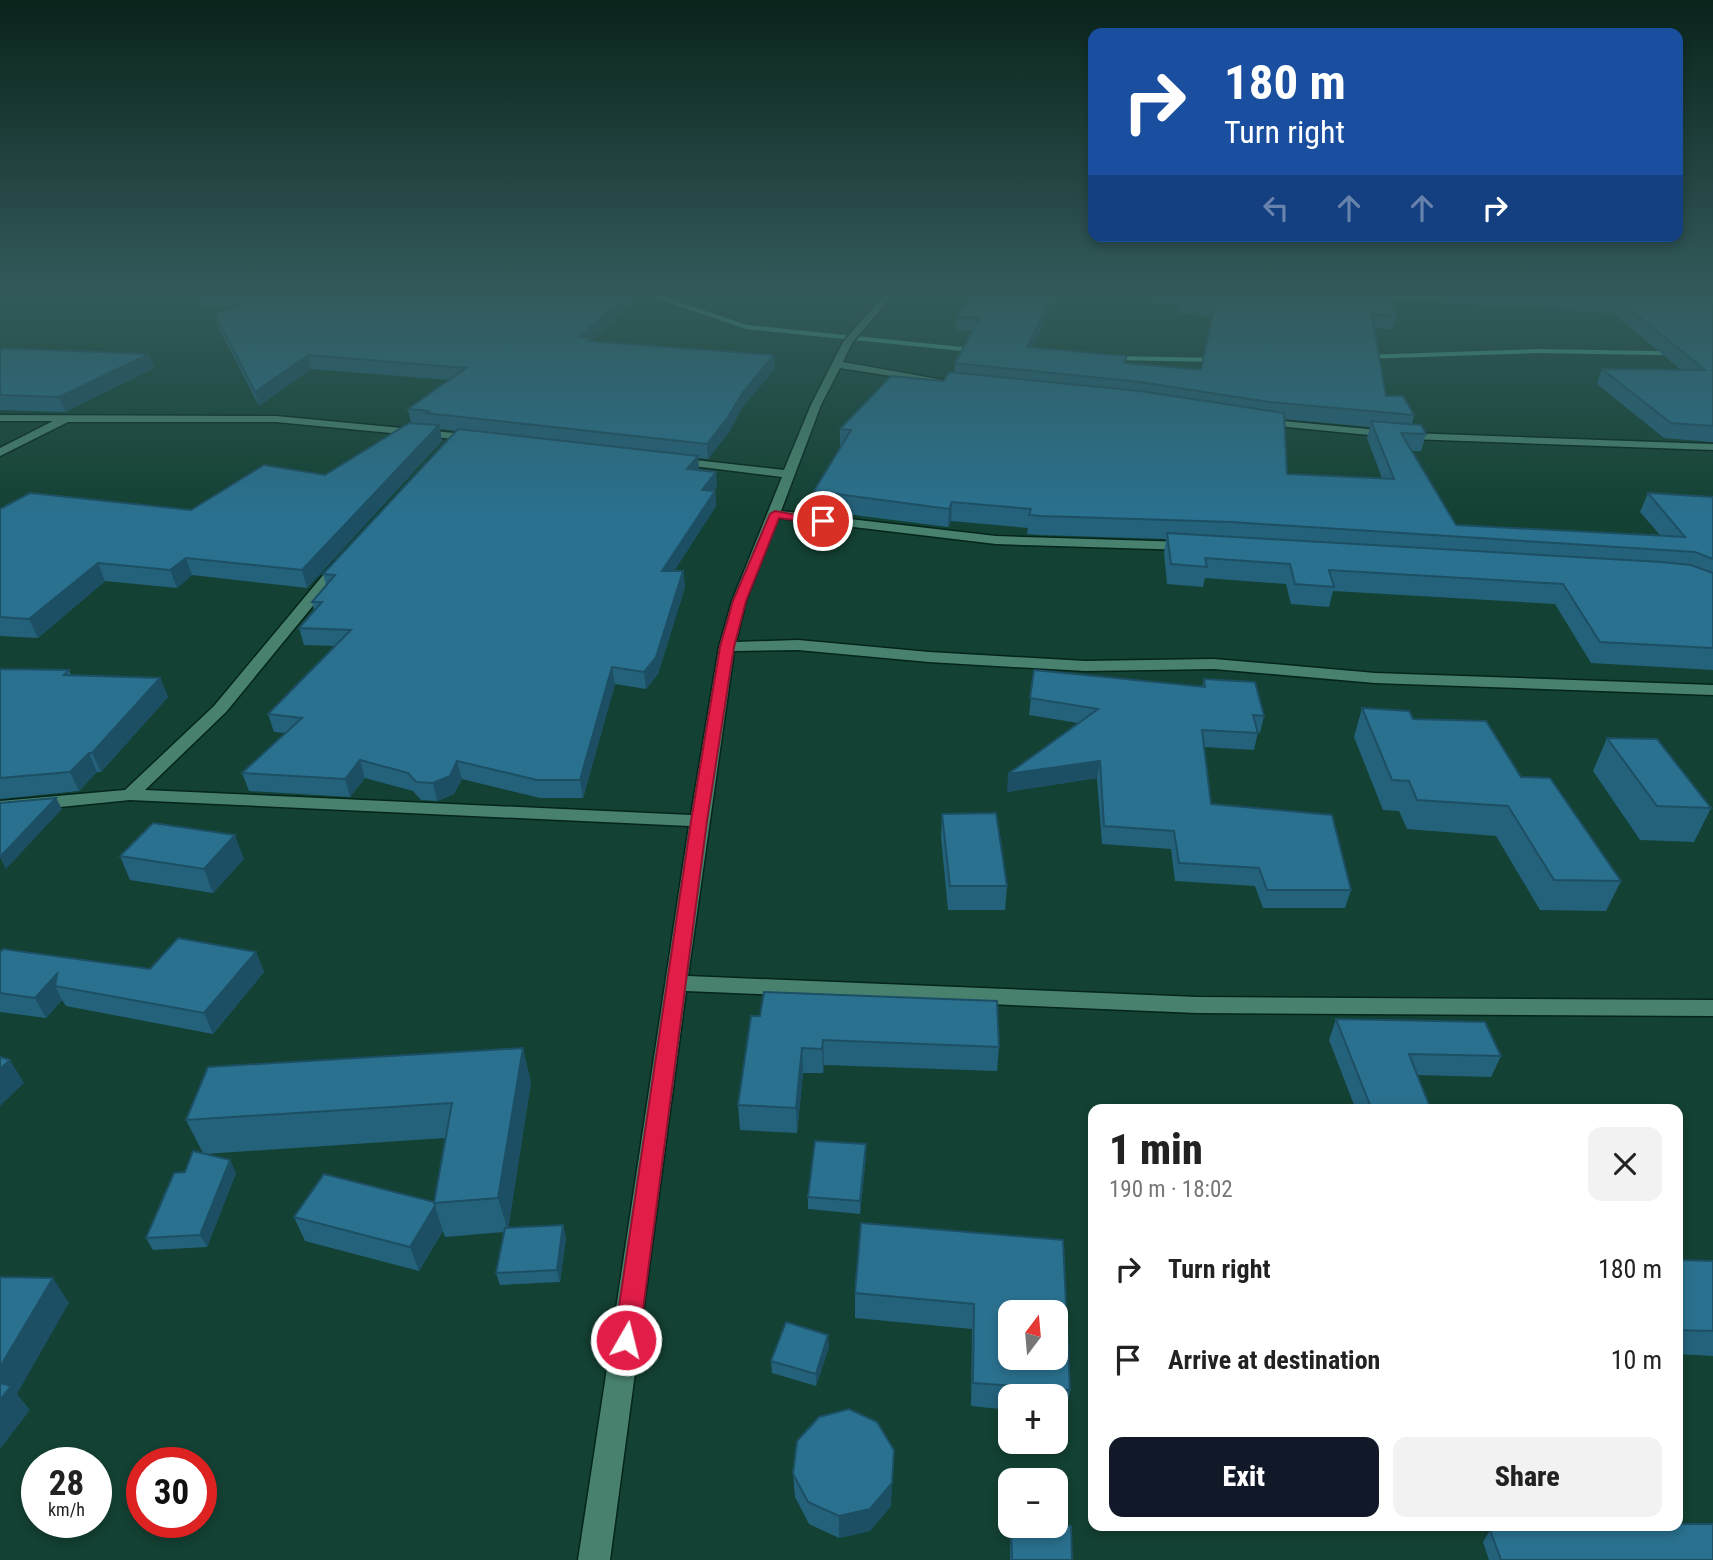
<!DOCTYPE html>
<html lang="en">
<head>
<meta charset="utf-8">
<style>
  :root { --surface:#fff; --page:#f2f2f2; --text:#222; --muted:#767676; --accent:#111827 }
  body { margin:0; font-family:"Roboto Condensed",sans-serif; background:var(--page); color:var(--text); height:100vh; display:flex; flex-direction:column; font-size:26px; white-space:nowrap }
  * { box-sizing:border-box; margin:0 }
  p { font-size:23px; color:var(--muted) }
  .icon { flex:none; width:38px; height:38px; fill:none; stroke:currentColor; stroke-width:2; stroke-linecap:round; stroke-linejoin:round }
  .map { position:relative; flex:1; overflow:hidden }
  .side { position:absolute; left:1088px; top:1104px; width:595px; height:427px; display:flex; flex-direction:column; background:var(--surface); border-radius:14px; box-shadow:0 4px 10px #0003 }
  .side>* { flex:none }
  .banner { position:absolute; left:1088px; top:28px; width:595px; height:214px; border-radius:14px; box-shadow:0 4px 10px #0003; background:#1a4fa0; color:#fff; overflow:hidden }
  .needle { width:46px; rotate:16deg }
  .fabs { position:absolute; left:998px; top:1300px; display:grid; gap:14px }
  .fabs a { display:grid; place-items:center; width:70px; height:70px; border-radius:14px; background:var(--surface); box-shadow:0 4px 10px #0003; font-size:35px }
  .speed { position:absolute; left:21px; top:1447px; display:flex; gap:14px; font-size:35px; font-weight:700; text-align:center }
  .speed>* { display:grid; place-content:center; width:91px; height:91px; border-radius:50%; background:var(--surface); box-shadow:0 4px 10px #0003; line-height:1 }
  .speed small { font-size:18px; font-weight:400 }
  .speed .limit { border:10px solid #d22; background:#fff; color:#111 }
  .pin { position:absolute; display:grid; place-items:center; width:60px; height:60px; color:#fff; margin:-30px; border:4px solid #fff; border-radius:50%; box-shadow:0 2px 7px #0007 }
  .me { position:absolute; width:77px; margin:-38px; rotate:8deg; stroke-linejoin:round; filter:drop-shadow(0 0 5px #0008) }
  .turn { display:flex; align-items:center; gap:24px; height:147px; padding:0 21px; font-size:32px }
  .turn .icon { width:91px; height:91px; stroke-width:2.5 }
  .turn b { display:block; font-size:49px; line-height:60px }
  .lanes { display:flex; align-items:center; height:66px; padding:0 21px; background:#0003; justify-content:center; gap:35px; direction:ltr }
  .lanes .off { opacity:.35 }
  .round { display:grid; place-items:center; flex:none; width:74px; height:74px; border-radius:14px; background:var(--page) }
  .head { display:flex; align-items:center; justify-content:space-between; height:119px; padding:0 21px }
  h1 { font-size:42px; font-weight:800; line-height:52px }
  .cta { display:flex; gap:14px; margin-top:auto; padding:14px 21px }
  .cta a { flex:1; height:80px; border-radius:14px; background:var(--accent); color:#fff; font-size:28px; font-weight:800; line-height:80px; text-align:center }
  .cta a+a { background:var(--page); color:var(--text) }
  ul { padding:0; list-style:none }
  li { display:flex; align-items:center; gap:21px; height:91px; padding:0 21px }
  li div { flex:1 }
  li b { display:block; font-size:26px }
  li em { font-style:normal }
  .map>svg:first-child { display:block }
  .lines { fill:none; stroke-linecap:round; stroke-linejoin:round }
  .stream { fill:#4bad93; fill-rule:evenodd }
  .minor-casing { stroke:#05251c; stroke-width:3 }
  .minor { fill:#48826e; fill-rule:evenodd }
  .wall { fill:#24617b; fill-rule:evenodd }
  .shaded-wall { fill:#1d4f64 }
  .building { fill:#2a718f; stroke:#1d4f64; stroke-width:2; fill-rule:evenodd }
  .route { fill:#e11d48; stroke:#92132f; stroke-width:2 }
</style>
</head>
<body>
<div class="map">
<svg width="1713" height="1560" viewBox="0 0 1713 1560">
  <rect width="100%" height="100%" fill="#134133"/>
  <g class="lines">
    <!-- stream -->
    <path class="stream" d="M650 296H661L747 325 982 349 986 351 982 353 746 329Z
      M1537 349 1713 352V356L1537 353 1362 359 1358 357 1362 355Z
      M1110 356 1223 358 1227 360 1223 362 1107 360 1106 358Z"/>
    <!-- minor casing -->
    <g class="minor-casing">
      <path id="minor" d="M883 296H892L852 343 843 362 965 384 960 387 840 368 821 405 781 511 996 536 1187 542 1194 546 1187 550 996 544 778 518 746 601 736 642 798 640 929 652 1085 661 1214 659 1375 673 1713 685V695L1375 683 1214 669 1085 671 929 662 798 650 734 651 688 976 1197 997 1713 1000V1016L1197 1013 686 991 610 1560H578L689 826 130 800 0 813V801L125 790 214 706 334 562 339 561 346 565 344 568 226 712 145 790 691 815 719 647 732 601 782 477 677 464 671 461 677 458 784 470 811 405 843 342Z
        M0 415 276 416 475 435 481 438 475 441 276 422H68L0 456V448L53 421H0Z
        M1262 419 1410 433 1713 444V450L1410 439 1258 424V420Z"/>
    </g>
    <!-- minor -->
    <use href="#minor" class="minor"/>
  </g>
  <!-- wall -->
  <path class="wall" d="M199 296H640L593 339V342L774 355 775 369 743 406 729 432 708 459 698 458 699 470 717 486 714 491H715L716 506 674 571H683L685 587 658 674 646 689 615 684 583 798H540L462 779 454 794 437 801 421 800 413 791 365 778 350 797 249 791 242 773 286 733 274 732 268 714 336 646 304 645 299 628 314 610 312 602 326 585 323 574 457 431 440 429 442 441 307 588 192 575 177 588 105 581 38 638 0 636V509L191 510 325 475 411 423 408 409 449 380 311 369 259 406 218 327 215 314 229 308 202 305Z
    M970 296 1033 348 1126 363 1201 370 1212 316 1178 313 1179 304 1152 302 1153 296H1713V442L1664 438 1597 384 1602 369 1681 370 1613 313 1391 299 1396 316 1392 329 1375 328 1386 396 1414 415 1412 424 1426 434 1421 451H1412L1456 525 1660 535 1640 512 1648 493 1713 497V670L1591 663 1555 604 1333 591 1329 607 1291 604 1286 584 1205 578 1203 587 1167 584 1164 552 1166 539 1039 535 1027 534 1028 528 951 521 948 527 815 510 814 491 841 446H840V429L944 381 954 373 955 363 973 331 956 330 957 316ZM1284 419 1370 427 1367 438 1382 478 1287 474Z
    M0 348 149 354 154 368 65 412 0 410Z
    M0 669 69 670 71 675 160 678 168 697 101 772H97L79 791 0 799Z
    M1034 670 1202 687 1204 679 1264 716 1260 733 1258 732 1254 750 1204 747 1211 804 1351 890 1345 908H1263L1255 886 1175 881 1171 849 1102 844 1097 778 1007 792 1078 723 1029 715Z
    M1362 708 1413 719 1521 777 1621 881 1606 911 1540 910 1496 836 1407 829 1399 811 1383 810 1354 737Z
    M1607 738 1711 808 1694 842 1640 840 1593 771Z
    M942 814 1007 886 1005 910H948L941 837Z
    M120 856 244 859 213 893 130 880Z
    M0 952 150 969 256 952 264 972 213 1034 66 1006 62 1000 46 1018 0 1012Z
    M751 1016 999 1047 997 1071 824 1065 823 1073H803L797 1133 740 1130 738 1105Z
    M1336 1019 1501 1056 1491 1077 1417 1075 1431 1110H1356L1329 1040Z
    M531 1082 508 1228 563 1225 566 1238 560 1282 500 1285 496 1273 504 1232 445 1237 443 1231 419 1271 305 1241 294 1217 434 1202 445 1138 205 1154 236 1173 207 1247 153 1250 146 1238 185 1172 203 1153 186 1120Z
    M866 1144V1157L860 1214 808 1209V1197Z
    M1093 1155H1094V1217L1089 1179Z
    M1063 1240 1070 1390 1066 1414 1055 1413V1396H1010V1410L971 1406 972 1329 855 1318V1293Z
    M1678 1260 1713 1261V1356L1678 1354Z
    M829 1347 816 1386 772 1373 771 1361Z
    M793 1474 891 1506 870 1531 839 1538 809 1524 795 1497Z
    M1010 1526H1055L1072 1560H1010Z
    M1535 1526H1678L1713 1560H1489L1483 1542 1490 1530 1536 1529Z"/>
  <!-- shaded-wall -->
  <path class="shaded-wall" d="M626 296 640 297 593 339 594 351 579 337Z
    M1052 296H1057L1026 361 1027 347Z
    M149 354 154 368 65 412 59 397Z
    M308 355 311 369 259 406 255 392Z
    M774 355 775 369 743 406 729 432 708 459 707 444 743 392Z
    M439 425 442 441 307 588 302 570Z
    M698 456 699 470 687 469Z
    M716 472 717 486 704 505 702 490Z
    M715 491 716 506 664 587 662 571Z
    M952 502 951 521 948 527 949 509Z
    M186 558 192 575 177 588 170 570Z
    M98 563 105 581 38 638 29 619Z
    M683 571 685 587 658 674 646 689 644 672Z
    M612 667 615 684 583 798 580 780Z
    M160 678 168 697 101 772 92 753Z
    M89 753 97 772 79 791 70 772Z
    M360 760 365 778 350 797 345 779Z
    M457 761 462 779 454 794 437 801 433 783Z
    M1100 761 1097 778 1007 792 1008 774Z
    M56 798 62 809 6 869 0 857Z
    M235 835 244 859 213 893 204 869Z
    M256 952 264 972 213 1034 204 1013Z
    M57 974 55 986 62 1000 46 1018 35 998Z
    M823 1040 824 1065 823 1073 822 1049Z
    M523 1048 531 1082 508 1231 498 1198Z
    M802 1048 803 1073 797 1133 796 1108Z
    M10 1060 24 1083 0 1106V1069Z
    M866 1144V1157L860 1214V1201Z
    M230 1160 236 1173 207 1247 200 1235Z
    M435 1206 443 1231 419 1271 410 1247Z
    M563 1225 566 1238 560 1282 557 1270Z
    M53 1278 69 1303 17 1394 30 1410 0 1449V1367Z
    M828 1335 829 1347 816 1386V1374Z
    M894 1450 891 1506 870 1531 839 1538V1516Z"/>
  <!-- building -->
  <path class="building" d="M228 296H626L579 337 592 338 588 341 774 355 743 392 728 417 707 444 425 413 430 411 408 409 466 368 308 355 255 392 215 314 252 299Z
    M970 296H1052L1027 347 1127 356 1124 363 1201 370 1215 303 1180 300 1181 296H1391L1396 316 1372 314 1386 396H1403L1414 415 1269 402 1140 382 955 363 980 318 957 316Z
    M1556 296H1713V426L1671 423 1602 369 1705 370 1618 300Z
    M0 348 149 354 59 397 0 395Z
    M949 372 1140 391 1284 413 1287 474 1394 479 1371 421 1421 425 1426 434 1401 433 1456 525 1685 537 1648 493 1713 497V559L1695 552 1231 522 1041 516 1029 515 1031 509 952 502 949 509 814 491 851 430 840 429 891 376 944 381Z
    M409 423 439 425 302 570 186 558 170 570 98 563 29 619 0 617V509L30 493 191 510 264 465 325 475Z
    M458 429 698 456 687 469 716 472 702 490 715 491 662 571H683L656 657 644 672 612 667 580 780H537L457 761 450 776 433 783 416 782 408 773 360 760 345 779 242 773 302 718 268 714 351 630 299 628 322 602H312L335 575 323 574Z
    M1167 533 1661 562 1691 565 1713 573V648L1600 642 1563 584 1329 570 1334 587 1295 584 1290 564 1205 558 1207 567 1171 564Z
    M0 669 69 670 64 675 160 678 92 753H89L70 772 0 778Z
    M1034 670 1205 687 1204 679 1255 682 1264 716 1253 715 1258 733 1202 730 1211 804 1332 815 1351 890H1267L1259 868 1179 863 1174 831 1104 826 1100 761 1008 774 1098 709 1030 698Z
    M1362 708 1409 711 1413 719 1486 721 1521 777 1550 778 1621 881 1554 880 1508 806 1417 800 1409 781 1392 780Z
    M1607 738 1657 739 1711 808 1657 806Z
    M56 798 0 857V803Z
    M996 813 1007 886H950L942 814Z
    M153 823 235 835 204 869 120 856Z
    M178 938 256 952 204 1013 55 986 57 974 35 998 0 993V952L3 949 150 969Z
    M764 992 997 1001 999 1047 823 1040 822 1049 802 1048 796 1108 738 1105 751 1016H760Z
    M1336 1019 1485 1022 1501 1056 1409 1054 1431 1110H1372Z
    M523 1048 498 1198 434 1203 452 1103 186 1120 208 1067Z
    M0 1057 10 1060 0 1069Z
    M815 1141 866 1144 860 1201 808 1197Z
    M193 1151 230 1160 200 1235 146 1238 174 1173 185 1172Z
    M324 1174 434 1202 435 1206 410 1247 294 1217Z
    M861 1223 1063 1240 1070 1390 973 1383 974 1304 855 1293ZM1010 1312H1055V1358H1010Z
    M563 1225 557 1270 496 1273 505 1228Z
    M1678 1260 1713 1261V1331L1678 1330Z
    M0 1277 53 1278 0 1367Z
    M786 1322 828 1335 816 1374 771 1361Z
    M0 1383 11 1386 0 1400Z
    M849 1409 877 1422 894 1450 892 1483 870 1509 839 1516 808 1502 793 1474 797 1441 819 1417Z
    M1055 1524 1071 1526 1072 1560H1012L1011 1526H1055Z
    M1678 1524H1713V1560H1501L1490 1530 1549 1529 1548 1526H1678Z"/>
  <!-- sky -->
  <linearGradient id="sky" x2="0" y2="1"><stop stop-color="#0a241c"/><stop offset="0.57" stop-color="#335a5b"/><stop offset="1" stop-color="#335a5b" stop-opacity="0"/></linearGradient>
  <rect width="1713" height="515" fill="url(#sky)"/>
  <!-- route -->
  <path class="route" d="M775 511 829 521 823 524 779 518 746 601 734 647 707 821 639 1340 635 1349 626 1352 617 1349 614 1340 691 821 720 647 733 601 770 514Z"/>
</svg>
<div class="fabs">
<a><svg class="needle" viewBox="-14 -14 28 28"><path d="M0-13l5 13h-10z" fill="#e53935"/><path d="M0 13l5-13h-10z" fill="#767676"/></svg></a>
<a>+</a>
<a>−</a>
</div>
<div class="speed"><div>28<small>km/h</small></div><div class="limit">30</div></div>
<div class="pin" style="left:823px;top:521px;background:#d93025"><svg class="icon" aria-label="arrive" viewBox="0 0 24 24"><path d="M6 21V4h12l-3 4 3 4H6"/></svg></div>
<svg class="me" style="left:626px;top:1340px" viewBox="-20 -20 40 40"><circle r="17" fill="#e11d48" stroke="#fff" stroke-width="3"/><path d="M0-11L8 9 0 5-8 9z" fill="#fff"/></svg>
<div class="banner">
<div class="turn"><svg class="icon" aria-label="right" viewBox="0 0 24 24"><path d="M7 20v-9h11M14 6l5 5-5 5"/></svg><div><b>180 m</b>Turn right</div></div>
<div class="lanes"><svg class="icon off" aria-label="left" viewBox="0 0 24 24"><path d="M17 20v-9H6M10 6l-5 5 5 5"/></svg><svg class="icon off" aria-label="ahead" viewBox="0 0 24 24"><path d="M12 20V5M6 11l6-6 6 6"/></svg><svg class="icon off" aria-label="ahead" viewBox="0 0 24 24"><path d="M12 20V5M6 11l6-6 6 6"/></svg><svg class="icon" aria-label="right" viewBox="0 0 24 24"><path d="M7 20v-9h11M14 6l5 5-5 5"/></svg></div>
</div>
<section class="side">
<div class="head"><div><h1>1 min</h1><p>190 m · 18:02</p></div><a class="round"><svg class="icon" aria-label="close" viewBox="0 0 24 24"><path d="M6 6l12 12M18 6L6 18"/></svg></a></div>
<ul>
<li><svg class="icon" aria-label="right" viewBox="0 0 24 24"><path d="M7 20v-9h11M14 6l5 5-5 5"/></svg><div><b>Turn right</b></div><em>180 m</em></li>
<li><svg class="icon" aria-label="arrive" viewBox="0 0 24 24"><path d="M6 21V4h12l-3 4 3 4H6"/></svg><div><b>Arrive at destination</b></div><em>10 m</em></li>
</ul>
<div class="cta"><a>Exit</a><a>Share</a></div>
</section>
</div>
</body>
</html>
